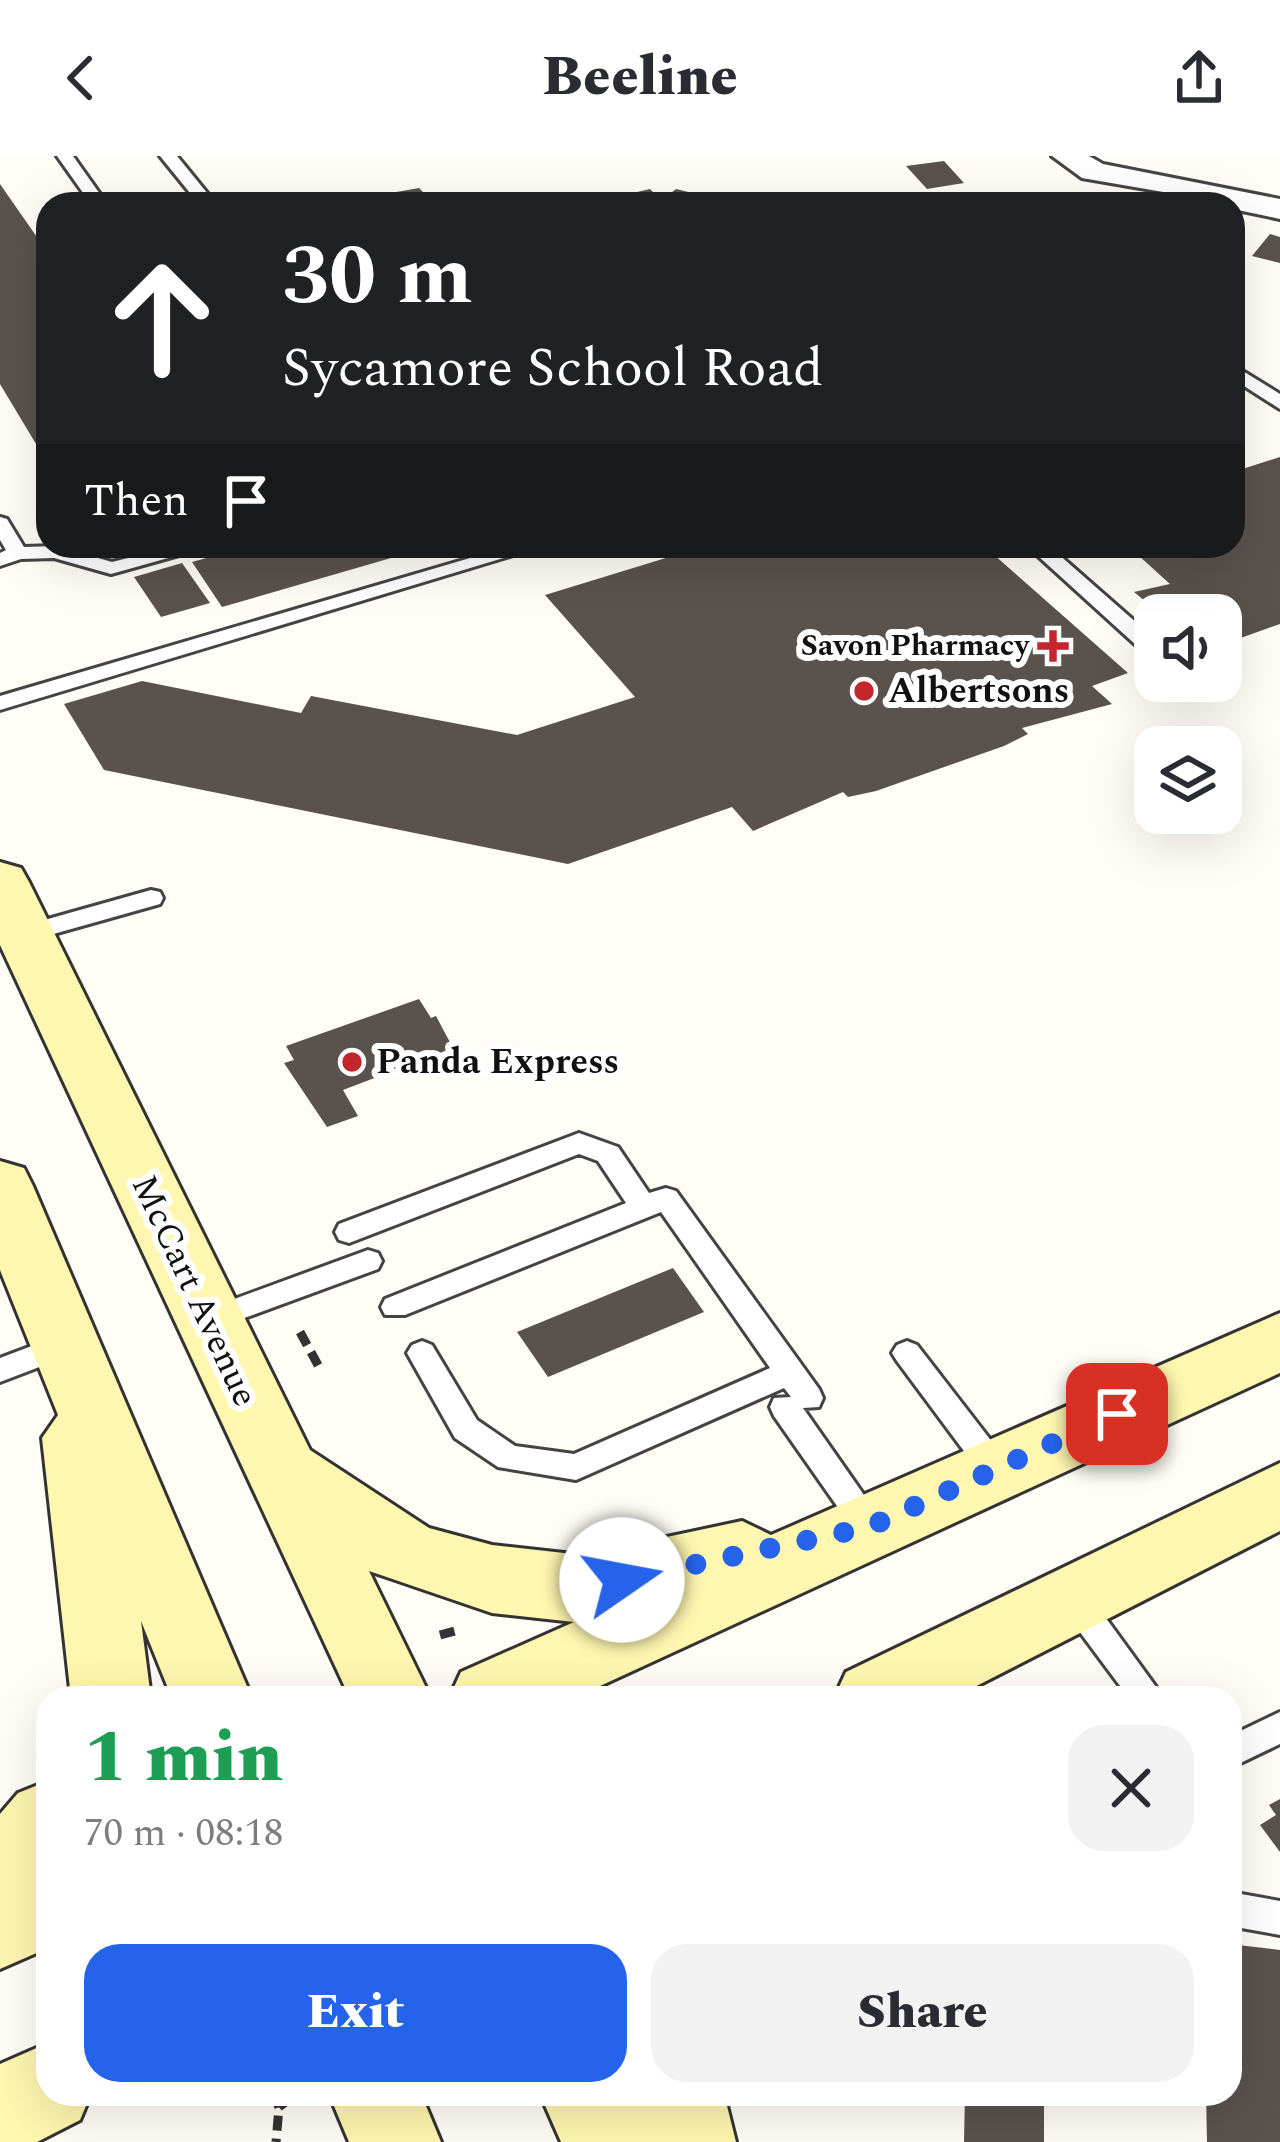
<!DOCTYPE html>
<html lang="en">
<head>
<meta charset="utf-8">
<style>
  :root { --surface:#fff; --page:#f2f2f3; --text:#2b2b33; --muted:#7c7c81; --accent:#2563eb }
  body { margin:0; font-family:Spectral,serif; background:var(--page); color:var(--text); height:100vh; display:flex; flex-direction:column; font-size:45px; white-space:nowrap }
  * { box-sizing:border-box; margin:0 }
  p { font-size:39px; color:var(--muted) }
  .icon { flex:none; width:66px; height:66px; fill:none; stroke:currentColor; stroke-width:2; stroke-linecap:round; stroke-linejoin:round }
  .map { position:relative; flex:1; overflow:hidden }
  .drawer { position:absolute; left:36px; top:1530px; width:1206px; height:420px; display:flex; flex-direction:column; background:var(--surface); border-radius:36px; box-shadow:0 12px 48px #0002 }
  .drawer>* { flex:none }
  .guide { position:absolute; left:36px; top:36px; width:1209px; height:366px; border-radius:36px; box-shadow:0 12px 48px #0002; background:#202124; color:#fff; overflow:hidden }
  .tools { position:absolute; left:1134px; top:438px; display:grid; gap:24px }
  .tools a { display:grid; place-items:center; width:108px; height:108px; border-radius:24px; background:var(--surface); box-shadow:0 12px 48px #0002; font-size:60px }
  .pin { position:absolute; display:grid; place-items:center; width:102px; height:102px; color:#fff; margin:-51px; border-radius:24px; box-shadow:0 6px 18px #0006 }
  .me { position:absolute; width:132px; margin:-66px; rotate:78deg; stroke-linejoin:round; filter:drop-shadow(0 0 9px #0008) }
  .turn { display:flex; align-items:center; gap:42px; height:252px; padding:0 48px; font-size:54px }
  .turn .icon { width:156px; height:156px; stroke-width:2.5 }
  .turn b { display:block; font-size:84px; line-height:102px }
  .then { display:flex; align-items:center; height:114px; padding:0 48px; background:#0003; gap:24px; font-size:45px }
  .round { display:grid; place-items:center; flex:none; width:126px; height:126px; border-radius:36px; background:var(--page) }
  .overview { display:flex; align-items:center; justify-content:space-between; height:204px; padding:0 48px }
  h1 { font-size:72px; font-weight:800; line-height:90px; color:#1e9e55 }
  .cta { display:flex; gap:24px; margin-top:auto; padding:24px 48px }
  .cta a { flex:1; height:138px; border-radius:36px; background:var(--accent); color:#fff; font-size:48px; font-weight:800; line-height:138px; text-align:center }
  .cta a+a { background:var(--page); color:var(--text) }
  header { display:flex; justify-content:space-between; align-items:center; height:156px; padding:0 48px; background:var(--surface); font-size:54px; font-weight:800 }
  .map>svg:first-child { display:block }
  .building { fill:#5a524d }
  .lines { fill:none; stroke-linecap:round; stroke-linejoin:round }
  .lane-casing { stroke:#444; stroke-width:6 }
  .street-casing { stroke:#444; stroke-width:6 }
  .secondary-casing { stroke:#333; stroke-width:6 }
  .path { stroke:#333; stroke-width:9; stroke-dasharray:15 8; stroke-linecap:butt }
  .lane { fill:#fff; fill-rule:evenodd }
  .street { fill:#fff; fill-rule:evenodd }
  .secondary { fill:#fff6b0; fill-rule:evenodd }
  .route { stroke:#2563eb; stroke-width:21; stroke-dasharray:0 37.8 }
  .poi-dot { fill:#c4262e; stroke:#fff; stroke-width:4.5 }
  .labels { text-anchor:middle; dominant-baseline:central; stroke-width:12; stroke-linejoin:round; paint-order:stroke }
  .far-poi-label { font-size:30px; font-weight:bold; fill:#111; stroke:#fff; text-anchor:end }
  .poi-label { font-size:36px; font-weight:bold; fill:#111; stroke:#fff; text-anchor:start }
  .street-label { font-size:36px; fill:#111; stroke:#fff }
</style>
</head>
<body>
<header><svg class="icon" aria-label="back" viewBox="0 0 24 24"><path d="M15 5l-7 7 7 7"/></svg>Beeline<svg class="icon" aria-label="share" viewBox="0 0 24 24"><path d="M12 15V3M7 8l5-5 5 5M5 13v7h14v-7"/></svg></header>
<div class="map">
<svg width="1280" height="1986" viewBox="0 0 1280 1986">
  <rect width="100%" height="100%" fill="#fffdf5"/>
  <!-- building -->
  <path class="building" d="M944 5 964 27 927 33 906 10Z
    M0 28 48 97V308L0 228Z
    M419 32 435 48 368 44 379 39Z
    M650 33 656 39 594 48V46Z
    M676 33 730 46V48L663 43Z
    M1270 78 1280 81V107L1252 100Z
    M1280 301V468L1221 489V459H1162L1134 436 1170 428 1128 390H1233V316Z
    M250 390H429V391L222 451 192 406Z
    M705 390H984L1128 517 1092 530 1112 548 1022 572 1028 578 1004 590 876 635 848 641 843 636 753 675 732 651 568 708 104 614 64 548 142 525 301 557 311 540 517 579 635 541 545 439Z
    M182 407 210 447 161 461 134 421Z
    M419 843 431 862 436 860 453 892 343 934 358 960 327 971 284 907 294 904 286 890Z
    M673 1112 704 1156 548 1221 517 1176Z
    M1280 1643V1696L1260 1669 1276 1659 1269 1649Z
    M1230 1788 1280 1794V1986H1207L1206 1938H1230Z
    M965 1938H1044V1986H964Z"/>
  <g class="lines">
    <!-- lane casing -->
    <g class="lane-casing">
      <path id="lane" d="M57 0H73L107 48H91Z
        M160 0H177L216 48H199Z
        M1233 209 1280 238V253L1233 223Z
        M0 361 7 363 24 391 56 390 112 406 176 390H211L111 418 54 402 21 403 0 410V397L6 394 0 384Z
        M511 390H543L0 554V540Z
        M1027 390H1049L1155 483V500L1147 499Z
        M1179 525H1203L1208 531 1197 538Z
        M151 734 160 736 163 742 160 748 25 786 13 778 16 772Z
        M579 977 618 991 649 1037 666 1032 676 1035 819 1233 823 1242 819 1251 803 1252 880 1362 885 1371 880 1380 869 1384 858 1380 774 1260 770 1251 774 1242 791 1241 784 1232 576 1324 498 1311 455 1282 407 1197 412 1189 422 1185 432 1189 477 1264 515 1290 574 1298 770 1212 661 1056 405 1159H385L381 1151 385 1143 626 1047 598 1005 579 998 349 1087 339 1084 335 1076 339 1068Z
        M368 1094 378 1097 382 1105 378 1113 209 1175 199 1172 195 1164 199 1156Z
        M66 1177 76 1181 81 1189 76 1197 0 1226V1202Z
        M907 1185 917 1189 1006 1304 1010 1313 1006 1322 995 1326 984 1322 897 1205 892 1197 897 1189Z
        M1073 1428 1084 1432 1164 1542H1129L1062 1452 1057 1442 1062 1432Z
        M1280 1556V1588L1230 1612V1580Z
        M1230 1736 1280 1745V1779L1230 1770Z"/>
    </g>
    <!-- street casing -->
    <g class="street-casing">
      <path id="street" d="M1052 0H1089L1103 8 1280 43V63L1233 53V48L1082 22Z"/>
    </g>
    <!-- secondary casing -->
    <g class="secondary-casing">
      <path id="secondary" d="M0 706 21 712 29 726 310 1294 429 1372 492 1389 582 1399 742 1365 771 1379 1280 1157V1217L574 1542H449L461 1516 574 1466 492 1457 369 1415 431 1542H350L0 789Z
        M0 1005 24 1012 33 1030 252 1542H172L141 1465 151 1542H71L42 1282 58 1259 0 1114Z
        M1280 1307V1375L953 1542H834L846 1516Z
        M48 1625V1792L0 1813V1658L18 1637Z
        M48 1887V1938H91L80 1964 37 1986H0V1908Z
        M329 1938H421L441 1986H349Z
        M540 1938H724L736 1986H561Z"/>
    </g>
    <!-- path -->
    <path class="path" d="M300 1176 319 1211
      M440 1479 462 1473
      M273 1938 279 1951 276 1986
      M279 1951 296 1938"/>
    <!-- lane -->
    <use href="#lane" class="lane"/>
    <!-- street -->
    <use href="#street" class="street"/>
    <!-- secondary -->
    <use href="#secondary" class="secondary"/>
  </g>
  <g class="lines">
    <!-- route -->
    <path class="route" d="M622 1424 869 1371 1117 1258"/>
  </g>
  <!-- markers -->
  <g class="poi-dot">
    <path d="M1047 472h12v12h12v12h-12v12h-12v-12h-12v-12h12z"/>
    <circle cx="864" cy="535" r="12"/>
    <circle cx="352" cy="906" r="12"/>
  </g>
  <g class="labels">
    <!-- far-poi labels -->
    <g class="far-poi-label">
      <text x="1029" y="490">Savon Pharmacy</text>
    </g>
    <!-- poi labels -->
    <g class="poi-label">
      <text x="888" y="535">Albertsons</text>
      <text x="376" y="906">Panda Express</text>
    </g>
    <!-- street labels -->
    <g class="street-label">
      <text transform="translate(194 1135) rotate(65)">McCart Avenue</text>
    </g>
  </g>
</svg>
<div class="tools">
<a><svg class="icon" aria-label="sound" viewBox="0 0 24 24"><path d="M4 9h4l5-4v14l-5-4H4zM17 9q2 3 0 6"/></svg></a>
<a><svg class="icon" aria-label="layers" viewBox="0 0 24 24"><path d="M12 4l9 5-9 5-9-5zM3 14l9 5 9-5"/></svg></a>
</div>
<div class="pin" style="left:1117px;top:1258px;background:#d93025"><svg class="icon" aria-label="arrive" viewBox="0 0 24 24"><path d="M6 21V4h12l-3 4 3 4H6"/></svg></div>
<svg class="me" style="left:622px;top:1424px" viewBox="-20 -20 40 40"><circle r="19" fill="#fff"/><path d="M0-13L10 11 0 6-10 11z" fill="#2563eb"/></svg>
<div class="guide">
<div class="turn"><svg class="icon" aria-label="ahead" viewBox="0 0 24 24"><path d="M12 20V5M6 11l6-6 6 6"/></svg><div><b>30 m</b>Sycamore School Road</div></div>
<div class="then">Then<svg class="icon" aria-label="arrive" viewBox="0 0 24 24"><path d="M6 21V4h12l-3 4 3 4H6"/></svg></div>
</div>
<section class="drawer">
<div class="overview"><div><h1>1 min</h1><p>70 m · 08:18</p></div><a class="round"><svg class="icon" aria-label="close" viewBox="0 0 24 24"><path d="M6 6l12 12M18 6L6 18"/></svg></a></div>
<div class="cta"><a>Exit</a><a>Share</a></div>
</section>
</div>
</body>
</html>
